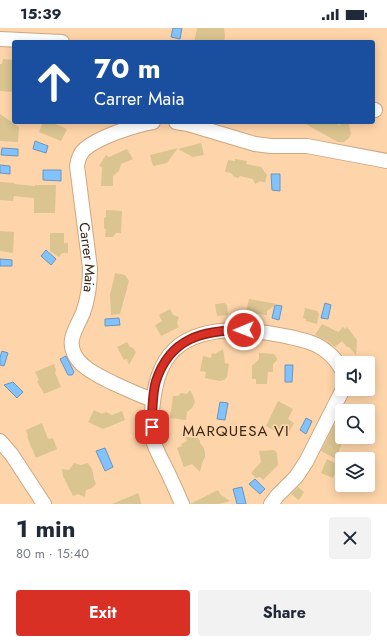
<!DOCTYPE html>
<html lang="en">
<head>
<meta charset="utf-8">
<style>
  :root { --surface:#fff; --page:#f2f2f3; --text:#1f2937; --muted:#747a83; --accent:#d93025 }
  body { margin:0; font-family:Jost,sans-serif; background:var(--page); color:var(--text); height:100vh; display:flex; flex-direction:column; font-size:15px; white-space:nowrap }
  * { box-sizing:border-box; margin:0 }
  p { font-size:13px; color:var(--muted) }
  .icon { flex:none; width:22px; height:22px; fill:none; stroke:currentColor; stroke-width:2; stroke-linecap:round; stroke-linejoin:round }
  .map { position:relative; height:476px; overflow:hidden }
  .drawer { display:flex; flex-direction:column; background:var(--surface); flex:1 }
  .drawer>* { flex:none }
  .top-card { position:absolute; left:12px; top:12px; width:363px; height:84px; border-radius:4px; box-shadow:0 2px 10px #0003; background:#1a4fa0; color:#fff; overflow:hidden }
  .controls { position:absolute; left:335px; top:328px; display:grid; gap:8px }
  .controls a { display:grid; place-items:center; width:40px; height:40px; border-radius:4px; background:var(--surface); box-shadow:0 2px 10px #0003; font-size:20px }
  .pin { position:absolute; display:grid; place-items:center; width:34px; height:34px; color:#fff; margin:-17px; border-radius:8px; box-shadow:0 2px 6px #0006 }
  .me { position:absolute; width:44px; margin:-22px; rotate:269deg; stroke-linejoin:round; filter:drop-shadow(0 0 3px #0008) }
  .turn { display:flex; align-items:center; gap:14px; height:84px; padding:0 16px; font-size:18px }
  .turn .icon { width:52px; height:52px; stroke-width:2.5 }
  .turn b { display:block; font-size:28px; line-height:34px }
  .round { display:grid; place-items:center; flex:none; width:42px; height:42px; border-radius:4px; background:var(--page) }
  .summary { display:flex; align-items:center; justify-content:space-between; height:68px; padding:0 16px }
  h1 { font-size:24px; font-weight:700; line-height:30px }
  .cta { display:flex; gap:8px; margin-top:auto; padding:8px 16px }
  .cta a { flex:1; height:46px; border-radius:4px; background:var(--accent); color:#fff; font-size:16px; font-weight:700; line-height:46px; text-align:center }
  .cta a+a { background:var(--page); color:var(--text) }
  .status { display:flex; justify-content:space-between; align-items:center; height:28px; padding:0 20px; background:var(--surface); direction:ltr }
  .status svg { height:11px; fill:currentColor }
  .map>svg:first-child { display:block }
  .water { fill:#83c3fd; stroke:#6c94b8 }
  .building { fill:#dac490 }
  .lines { fill:none; stroke-linecap:round; stroke-linejoin:round }
  .minor-casing { stroke:#cea77d; stroke-width:16 }
  .minor { stroke:#fff; stroke-width:14 }
  .route-casing { stroke:#8d1f18; stroke-width:10 }
  .route { stroke:#d93025; stroke-width:7 }
  .labels { text-anchor:middle; dominant-baseline:central; stroke-width:3.5; stroke-linejoin:round; paint-order:stroke }
  .street-label { font-size:14px; fill:#372717; stroke:#fed5aa }
  .neighbourhood-label { font-size:15px; letter-spacing:1px; fill:#372717; stroke:#fed5aa }
</style>
</head>
<body>
<div class="status"><b>15:39</b><svg viewBox="0 0 49 12"><path d="M0 12V9h3v3zM5 12V6h3v6zM10 12V3h3v9zM15 12V0h3v12zM26 1h20v11H26zM47 4h2v5h-2z"/></svg></div>
<div class="map">
<svg width="387" height="476" viewBox="0 0 387 476">
  <rect width="100%" height="100%" fill="#fed5aa"/>
  <!-- water -->
  <path class="water" d="M173 0H182L180 11 171 9Z
    M35 113 48 118 46 125 33 121Z
    M2 120 18 121V128L1 127Z
    M0 137 10 138V146L0 145Z
    M43 142H61V153L43 152Z
    M271 146H280V163L272 162Z
    M46 222 56 231 51 237 41 228Z
    M0 231 12 232V238H0Z
    M325 275 331 277 328 291 321 290Z
    M275 277 282 278 279 292 272 290Z
    M119 290 120 297 105 298V291Z
    M2 323 8 325 4 338 0 337V329Z
    M66 328 74 344 72 347H68L60 331Z
    M285 337H293L292 354H285Z
    M13 354 23 364 17 370 4 357Z
    M220 374 228 375 225 392 217 391Z
    M306 390 312 393 306 406 300 402Z
    M105 420 113 439 105 443 96 423Z
    M255 451 265 461 260 466 249 456Z
    M242 459 246 476H237L233 461Z"/>
  <!-- building -->
  <path class="building" d="M197 0H224L225 8 224 14H194Z
    M3 31 14 32V64L0 63V36H2Z
    M0 86 19 99 18 114 0 113Z
    M43 94H51L67 101 61 113 39 104Z
    M302 94H333L339 97 344 95 349 96 351 106 349 110 344 114H338Z
    M201 115 204 127 193 129 178 121Z
    M178 120 167 135 153 138 150 127Z
    M127 121 133 131 121 136 119 143 113 148V158H101L102 139 99 138 106 127 109 129Z
    M235 131 247 133 246 136 261 139 267 147 265 155 260 153 255 156 253 151 240 148 238 150 234 149 231 145 225 144 228 132 235 133Z
    M0 154 15 155 14 156 35 158V157H56L55 185H34V170L14 168 13 173 0 172Z
    M106 182 122 183 121 205H116L113 209H105L106 202 104 200V190L106 189Z
    M0 203 14 204 13 225 0 223Z
    M50 205H64V215H68V225H62L59 229 50 223Z
    M115 245 125 247 129 253 120 286 111 287 110 267Z
    M249 271 277 276 267 283V287L250 285V294H239L240 284H246Z
    M224 275 227 277 228 287 217 288 215 276Z
    M305 280 317 283 319 286 317 296 306 293V291L303 290Z
    M170 281 173 287 179 289 177 295 179 299 161 308 155 297 162 293 159 287Z
    M322 296 338 304 343 299 345 301 347 299 357 312 356 327 349 319H347L342 313 335 319 327 313 315 307Z
    M127 314 130 319 133 320 136 324 129 337 127 331 124 332 117 319Z
    M223 321 225 335 229 336 228 343 227 349 224 352 220 353 205 350 206 344 200 343 203 328 211 330 212 325 215 326Z
    M259 325 274 326 277 330V332L273 336V344H268L267 356H256V351H252V338L259 331Z
    M54 336 56 342 55 345 61 359 44 366 41 360 40 359 37 353 39 352 35 344Z
    M190 362 194 370 195 374 192 380 187 384 186 392 170 390 173 368H178L181 365 187 366Z
    M278 373 293 381 288 391 294 395 288 406 282 403 281 406 266 398Z
    M94 382 102 386 106 384 112 387 122 383 125 392 103 401 88 394Z
    M42 395 48 411 53 410 57 421 36 430 27 409 28 408 26 402Z
    M334 397 342 403V409H344L336 431 321 423Z
    M185 409 198 410 200 413V415L204 420 205 425V429L202 435 200 444 192 436 184 439 177 420 182 418 181 416 187 413Z
    M274 422 277 425 278 437 263 452 260 449 256 450 251 445 261 434 259 423Z
    M327 431 339 437 333 450 321 445Z
    M74 435 81 437 88 435 92 441 93 445 94 451 96 456 92 460 86 462 85 469 78 466 73 468 63 448 62 441 69 442Z
    M298 459 304 464 299 472 291 466Z
    M218 462 221 467 230 473 219 476H190Z
    M138 465 140 470 141 476H112Z"/>
  <g class="lines">
    <!-- minor casing -->
    <g class="minor-casing">
      <g id="minor">
        <path d="M0 11 62 14"/>
        <path d="M373 82H375"/>
        <path id="s1" d="M153 94C135 97 95 110 83 123 79 127 78 132 77 138L90 240C90 256 88 271 83 285 79 294 74 302 72 311 70 321 76 332 84 338 92 345 103 350 113 355 126 361 139 367 153 372"/>
        <path d="M176 94 188 96 255 116 271 118H307L387 133"/>
        <path d="M0 413 12 427 44 476"/>
        <path d="M182 476C176 462 170 448 163 435 159 426 153 417 152 407 151 399 152 390 152 383 154 361 158 337 175 321 203 296 251 301 285 308 299 311 316 314 327 324 334 329 338 335 342 342"/>
        <path d="M271 476 277 468 296 449 306 434 343 361"/>
      </g>
    </g>
    <!-- minor -->
    <use href="#minor" class="minor"/>
  </g>
  <g class="lines">
    <!-- route casing -->
    <g class="route-casing">
      <path id="route" d="M152 399C152 384 152 367 156 353 170 310 203 302 244 302"/>
    </g>
    <!-- route -->
    <use href="#route" class="route"/>
  </g>
  <g class="labels">
    <!-- street labels -->
    <g class="street-label">
      <text stroke="none"><textPath href="#s1" startOffset="185">Carrer Maia</textPath></text>
    </g>
    <!-- neighbourhood labels -->
    <g class="neighbourhood-label">
      <text x="236" y="403">MARQUESA VI</text>
    </g>
  </g>
</svg>
<div class="controls">
<a><svg class="icon" aria-label="sound" viewBox="0 0 24 24"><path d="M4 9h4l5-4v14l-5-4H4zM17 9q2 3 0 6"/></svg></a>
<a><svg class="icon" aria-label="search" viewBox="0 0 24 24"><circle cx="10" cy="10" r="6"/><path d="M15 15l6 6"/></svg></a>
<a><svg class="icon" aria-label="layers" viewBox="0 0 24 24"><path d="M12 4l9 5-9 5-9-5zM3 14l9 5 9-5"/></svg></a>
</div>
<div class="pin" style="left:152px;top:399px;background:#d93025"><svg class="icon" aria-label="arrive" viewBox="0 0 24 24"><path d="M6 21V4h12l-3 4 3 4H6"/></svg></div>
<svg class="me" style="left:244px;top:302px" viewBox="-20 -20 40 40"><circle r="17" fill="#d93025" stroke="#fff" stroke-width="3"/><path d="M0-11L8 9 0 5-8 9z" fill="#fff"/></svg>
<div class="top-card">
<div class="turn"><svg class="icon" aria-label="ahead" viewBox="0 0 24 24"><path d="M12 20V5M6 11l6-6 6 6"/></svg><div><b>70 m</b>Carrer Maia</div></div>
</div>
</div>
<section class="drawer">
<div class="summary"><div><h1>1 min</h1><p>80 m · 15:40</p></div><a class="round"><svg class="icon" aria-label="close" viewBox="0 0 24 24"><path d="M6 6l12 12M18 6L6 18"/></svg></a></div>
<div class="cta"><a>Exit</a><a>Share</a></div>
</section>
</body>
</html>
